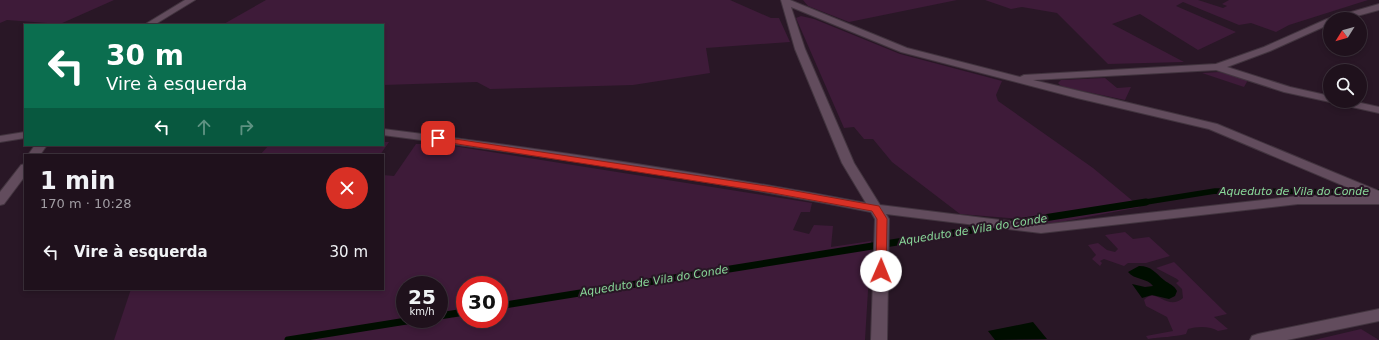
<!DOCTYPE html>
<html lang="pt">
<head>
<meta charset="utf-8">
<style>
  :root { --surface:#1f111c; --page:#271a25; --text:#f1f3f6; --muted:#a19da3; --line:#3c313b }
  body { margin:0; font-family:"DejaVu Sans",sans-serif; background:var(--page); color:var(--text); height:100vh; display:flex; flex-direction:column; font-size:15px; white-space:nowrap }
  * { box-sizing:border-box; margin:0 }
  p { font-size:13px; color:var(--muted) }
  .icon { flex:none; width:22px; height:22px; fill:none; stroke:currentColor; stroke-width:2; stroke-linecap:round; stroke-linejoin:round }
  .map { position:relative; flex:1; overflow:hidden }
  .side { position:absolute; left:24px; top:154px; width:360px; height:136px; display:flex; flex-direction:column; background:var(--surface); border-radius:0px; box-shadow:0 2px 6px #0003,0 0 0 1px var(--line) }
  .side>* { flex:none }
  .guide { position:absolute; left:24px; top:24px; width:360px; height:122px; border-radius:0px; box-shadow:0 2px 6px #0003,0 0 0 1px var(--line); background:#0b6e4f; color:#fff; overflow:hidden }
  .needle { width:26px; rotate:233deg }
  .controls { position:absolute; left:1323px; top:12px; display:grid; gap:8px }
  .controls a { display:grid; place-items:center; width:44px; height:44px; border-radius:50%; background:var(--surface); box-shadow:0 2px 6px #0003,0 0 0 1px var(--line); font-size:20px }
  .speed { position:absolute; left:396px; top:276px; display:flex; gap:8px; font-size:20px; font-weight:700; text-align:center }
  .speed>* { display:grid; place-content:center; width:52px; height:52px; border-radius:50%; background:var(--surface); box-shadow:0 2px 6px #0003,0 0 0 1px var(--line); line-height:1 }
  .speed small { font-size:10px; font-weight:400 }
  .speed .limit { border:6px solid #d22; background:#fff; color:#111 }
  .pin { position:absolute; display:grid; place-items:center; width:34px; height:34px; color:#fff; margin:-17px; border-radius:8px; box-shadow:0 2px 6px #0006 }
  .me { position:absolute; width:44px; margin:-22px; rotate:1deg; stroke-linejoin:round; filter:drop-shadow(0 0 3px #0008) }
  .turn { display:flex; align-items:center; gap:14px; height:84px; padding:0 16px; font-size:18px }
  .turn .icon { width:52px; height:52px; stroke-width:2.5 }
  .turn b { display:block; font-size:28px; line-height:34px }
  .lanes { display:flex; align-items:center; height:38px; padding:0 16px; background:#0003; justify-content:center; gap:20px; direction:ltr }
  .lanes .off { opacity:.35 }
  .round { display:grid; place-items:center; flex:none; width:42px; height:42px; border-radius:21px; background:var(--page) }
  .summary { display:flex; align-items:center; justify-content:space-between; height:68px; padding:0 16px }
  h1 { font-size:24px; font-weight:800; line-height:30px }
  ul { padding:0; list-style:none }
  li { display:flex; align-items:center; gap:12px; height:60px; padding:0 16px }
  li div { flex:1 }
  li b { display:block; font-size:15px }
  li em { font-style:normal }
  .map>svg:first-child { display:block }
  .green { fill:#3e1b39; fill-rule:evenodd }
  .water { fill:#000e00 }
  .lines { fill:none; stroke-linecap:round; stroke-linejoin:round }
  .stream-far1 { stroke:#000e00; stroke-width:5.5 }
  .stream { stroke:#000e00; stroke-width:7 }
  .minor-casing { stroke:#42343f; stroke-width:2 }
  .minor { fill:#624c5d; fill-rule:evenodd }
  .route { fill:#d93025; stroke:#8d1f18 }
  .labels { text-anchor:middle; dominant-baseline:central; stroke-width:4; stroke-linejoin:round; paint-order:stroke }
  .water-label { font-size:11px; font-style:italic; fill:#89d899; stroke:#291726 }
</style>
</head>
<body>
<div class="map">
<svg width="1379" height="340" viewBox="0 0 1379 340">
  <rect width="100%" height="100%" fill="#291726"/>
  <!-- green -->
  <path class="green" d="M0 0H114L60 24 7 20 0 23Z
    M266 0H730L771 18H779L790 42 706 48 710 73 633 85 490 89 477 82 383 85V25H222Z
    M803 0H957L849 22 808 6Z
    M985 0H1198L1223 8 1227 6 1222 4 1229 0H1368L1289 25 1276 32 1251 23 1239 25 1183 2 1176 6 1236 32 1198 50 1140 14 1112 24 1184 62 1108 64 1057 13 1022 7 1011 9Z
    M801 16 814 19 900 54 1002 81 996 95 998 101 1093 168 1140 207 1050 224 1021 219 960 214 892 162 873 139H864L854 127 844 128 796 18Z
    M1219 72 1248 80 1244 87 1202 73Z
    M1105 78 1117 88 1131 87 1125 100 1064 87 1060 85 1058 83 1061 80Z
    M383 142H389L380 155H260L269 145 319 147 320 145H383Z
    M416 144H432L427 152 442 153 447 145 812 203 810 212H801L793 230 809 234 814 225 833 226 831 247 871 241 865 340H114L131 289H383V175L394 176ZM405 285H439V319H405ZM465 285H499V319H465Z
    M1125 232 1133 239 1149 237 1170 256 1146 263H1128L1124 266 1104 259 1100 261 1102 263 1100 266 1092 259 1096 255 1088 245 1098 243 1107 250 1115 252 1118 249 1105 235Z
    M1174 262 1227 314 1214 317 1228 329 1218 331C1211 326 1197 326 1188 329L1186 334C1174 337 1161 337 1148 339L1146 336 1173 331 1167 317 1146 306 1144 300C1156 286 1167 312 1183 298L1182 289 1176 283 1179 281 1177 279 1156 268Z
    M1361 329 1379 340H1314Z"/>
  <!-- water -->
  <path class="water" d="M1139 266C1152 266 1155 273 1164 280 1169 284 1174 285 1177 291L1175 296 1169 299 1152 295 1142 298 1132 284 1145 287 1153 286C1148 278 1134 280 1128 272Z
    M1033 322 1047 339 995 340 988 331Z"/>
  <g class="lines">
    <!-- stream-far1 -->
    <path class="stream-far1" d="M1140 203 1215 191 1379 192"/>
    <!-- stream -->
    <path class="stream" d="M1012 223 1146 202
      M499 306 997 226
      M439 316 465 312
      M288 340 419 319"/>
    <!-- minor casing -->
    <g class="minor-casing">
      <path id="minor" d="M185 0H195L154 25H144Z
        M781 0H790L907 48 1020 77 1024 75 1216 64 1264 47 1327 19 1379 4V10L1346 19H1330V24L1270 51 1227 67 1290 87 1330 96V101H1352L1379 107V113L1334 103 1333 101 1330 102 1284 92 1216 70 1033 80 1217 124 1379 191V204H1298L1041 233 886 214 889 219 887 340H871L875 219 871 212C710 180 546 156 383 135V129C545 149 706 173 866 203L842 163 795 49ZM791 7 901 52 1077 98 1209 129 1368 196H1298L1041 225 880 205 854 163 805 49Z
        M25 132V138L0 142V136Z
        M35 145H47L40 155H28Z
        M25 164V176L4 204 0 205V192L21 165Z
        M1379 309V321L1287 340H1250L1252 336 1258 334Z"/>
    </g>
    <!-- minor -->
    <use href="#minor" class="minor"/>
  </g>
  <!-- route -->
  <path class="route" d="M435 136 773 187 879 206 887 219 886 271 881 275 876 271 877 219 872 211 773 193 438 141 435 140Z"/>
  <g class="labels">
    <!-- water labels -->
    <g class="water-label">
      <text x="1294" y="191">Aqueduto de Vila do Conde</text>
      <text transform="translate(973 230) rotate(-9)">Aqueduto de Vila do Conde</text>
      <text transform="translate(654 281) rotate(-9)">Aqueduto de Vila do Conde</text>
    </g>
  </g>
</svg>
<div class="controls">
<a><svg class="needle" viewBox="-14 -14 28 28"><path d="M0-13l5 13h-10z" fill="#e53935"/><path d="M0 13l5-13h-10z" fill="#a19da3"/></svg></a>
<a><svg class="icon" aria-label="search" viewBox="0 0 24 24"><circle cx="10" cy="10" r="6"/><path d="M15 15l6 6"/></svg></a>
</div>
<div class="speed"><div>25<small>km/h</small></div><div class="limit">30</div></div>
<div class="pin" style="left:438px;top:138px;background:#d93025"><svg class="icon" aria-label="arrive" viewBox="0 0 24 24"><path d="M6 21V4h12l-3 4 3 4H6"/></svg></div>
<svg class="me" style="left:881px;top:271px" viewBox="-20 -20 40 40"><circle r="19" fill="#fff"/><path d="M0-13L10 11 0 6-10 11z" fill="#d93025"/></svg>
<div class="guide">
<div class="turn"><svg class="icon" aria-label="left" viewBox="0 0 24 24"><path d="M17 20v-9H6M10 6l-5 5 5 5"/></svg><div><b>30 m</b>Vire à esquerda</div></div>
<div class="lanes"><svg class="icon" aria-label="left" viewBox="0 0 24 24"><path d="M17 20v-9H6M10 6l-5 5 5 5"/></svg><svg class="icon off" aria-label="ahead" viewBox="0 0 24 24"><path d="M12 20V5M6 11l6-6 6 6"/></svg><svg class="icon off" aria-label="right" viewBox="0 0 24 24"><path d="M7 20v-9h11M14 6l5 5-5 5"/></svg></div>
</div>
<section class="side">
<div class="summary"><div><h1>1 min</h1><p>170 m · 10:28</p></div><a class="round" style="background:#d93025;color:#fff"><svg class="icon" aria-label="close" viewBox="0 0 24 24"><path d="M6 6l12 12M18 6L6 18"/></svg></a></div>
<ul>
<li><svg class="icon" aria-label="left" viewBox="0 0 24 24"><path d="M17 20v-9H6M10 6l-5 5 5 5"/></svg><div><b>Vire à esquerda</b></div><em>30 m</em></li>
</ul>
</section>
</div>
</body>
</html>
